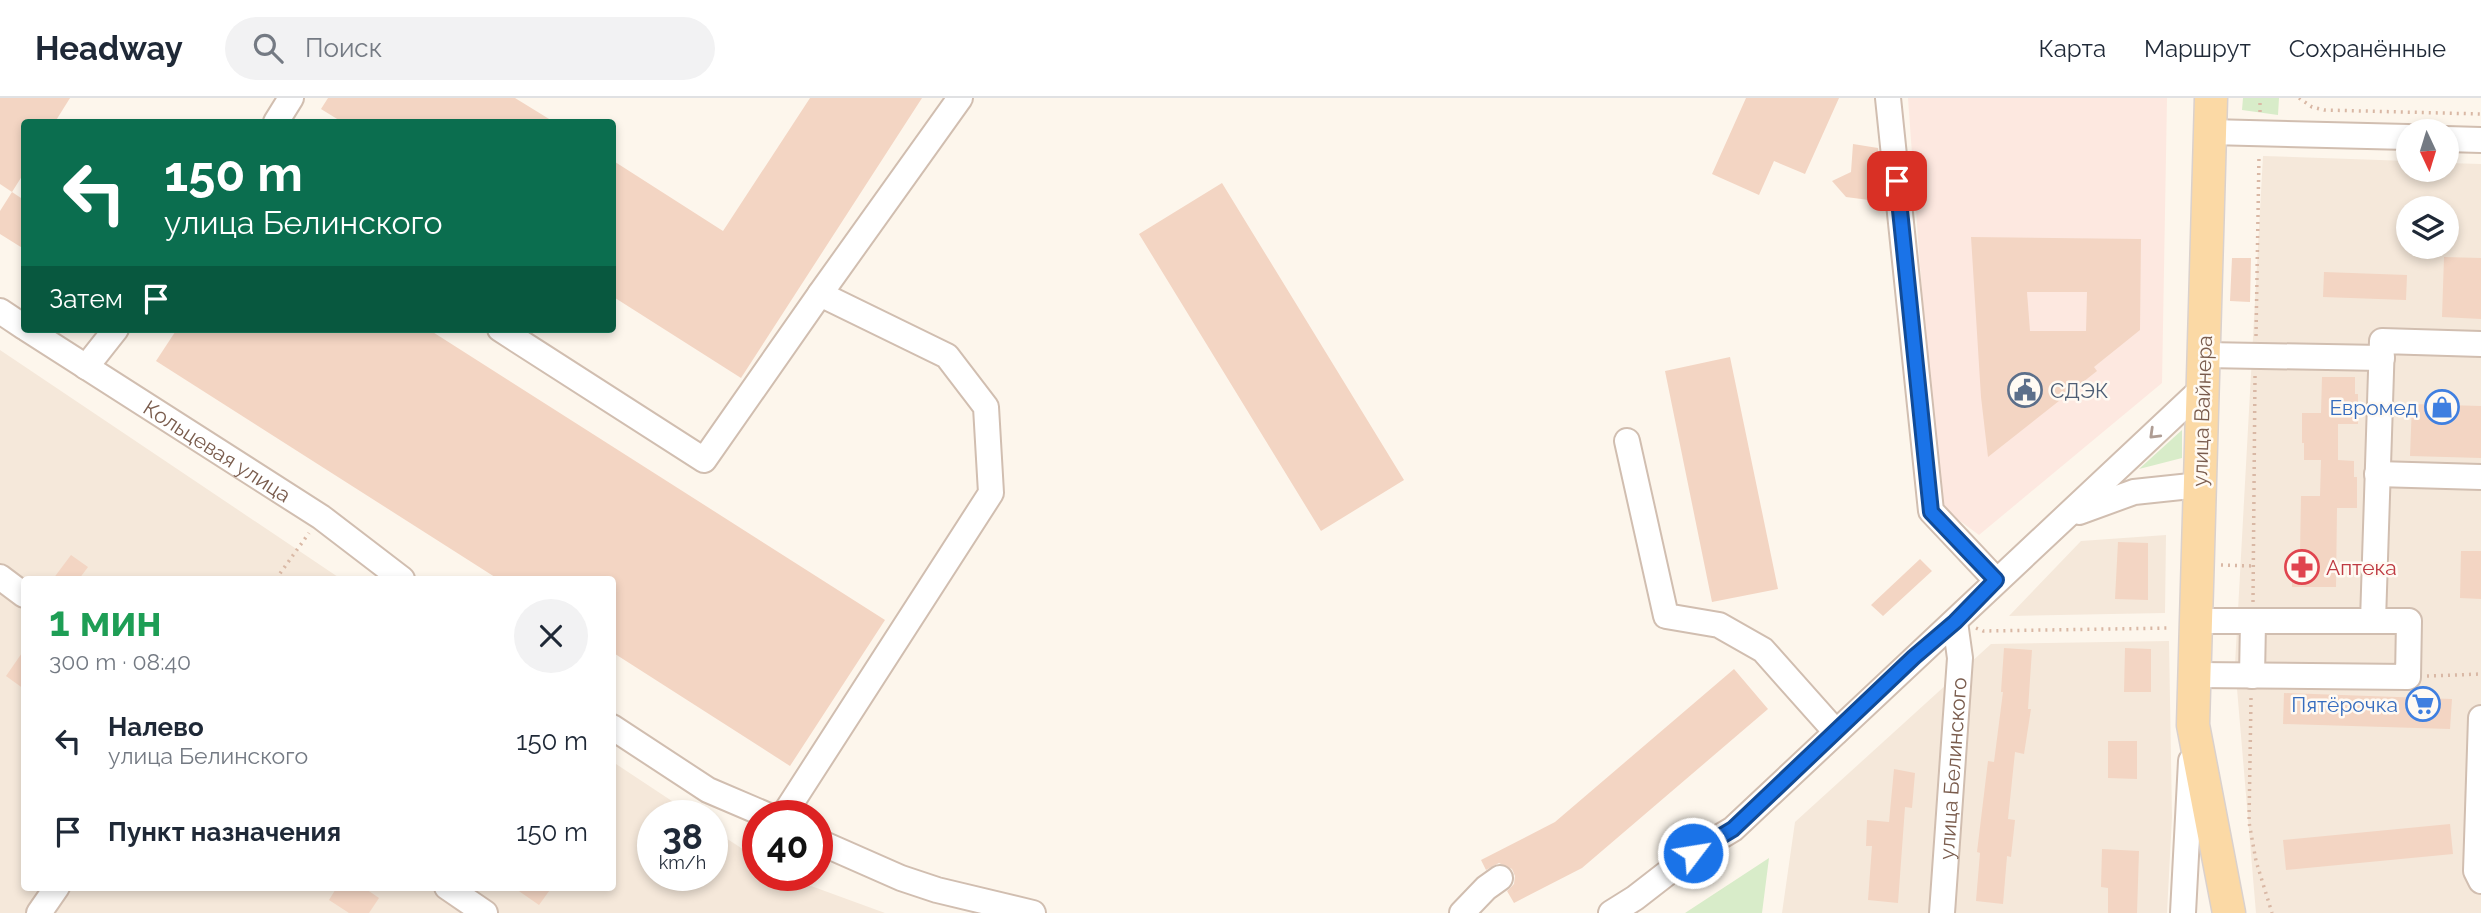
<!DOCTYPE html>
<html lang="ru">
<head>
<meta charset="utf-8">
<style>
  :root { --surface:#fff; --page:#f2f2f3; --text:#1f2937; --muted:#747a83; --line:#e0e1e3 }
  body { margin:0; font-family:Raleway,sans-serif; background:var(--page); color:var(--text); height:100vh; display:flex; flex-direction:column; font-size:26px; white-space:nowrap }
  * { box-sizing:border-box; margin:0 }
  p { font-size:23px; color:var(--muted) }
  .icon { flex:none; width:38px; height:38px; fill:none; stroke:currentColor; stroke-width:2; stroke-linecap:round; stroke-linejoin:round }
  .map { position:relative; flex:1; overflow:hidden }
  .details { position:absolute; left:21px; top:478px; width:595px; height:315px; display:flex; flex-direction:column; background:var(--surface); border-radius:7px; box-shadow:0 4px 10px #0003 }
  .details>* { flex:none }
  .guide { position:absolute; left:21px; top:21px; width:595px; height:214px; border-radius:7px; box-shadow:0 4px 10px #0003; background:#0b6e4f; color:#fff; overflow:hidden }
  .needle { width:46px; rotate:176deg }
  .controls { position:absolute; left:2396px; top:21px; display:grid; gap:14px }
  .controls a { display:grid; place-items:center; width:63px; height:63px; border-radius:50%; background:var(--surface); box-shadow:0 4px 10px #0003; font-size:35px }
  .speed { position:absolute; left:637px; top:702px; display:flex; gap:14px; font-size:35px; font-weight:700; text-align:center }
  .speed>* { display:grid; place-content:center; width:91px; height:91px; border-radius:50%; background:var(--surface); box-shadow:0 4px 10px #0003; line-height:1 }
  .speed small { font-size:18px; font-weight:400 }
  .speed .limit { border:10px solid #d22; background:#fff; color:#111 }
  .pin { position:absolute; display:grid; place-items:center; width:60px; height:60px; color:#fff; margin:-30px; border-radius:14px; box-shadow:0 4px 10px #0006 }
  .me { position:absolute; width:77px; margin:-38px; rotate:59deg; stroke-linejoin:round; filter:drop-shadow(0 0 5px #0008) }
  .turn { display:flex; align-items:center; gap:24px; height:147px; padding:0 28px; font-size:32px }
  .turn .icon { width:91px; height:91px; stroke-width:2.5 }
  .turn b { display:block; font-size:49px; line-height:60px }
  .then { display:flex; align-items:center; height:66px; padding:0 28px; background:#0003; gap:14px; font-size:26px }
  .round { display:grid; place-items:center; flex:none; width:74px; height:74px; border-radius:37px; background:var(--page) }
  .head { display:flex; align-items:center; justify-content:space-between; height:119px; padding:0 28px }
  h1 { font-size:42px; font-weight:700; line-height:52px; color:#1e9e55 }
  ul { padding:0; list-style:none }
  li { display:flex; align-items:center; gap:21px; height:91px; padding:0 28px }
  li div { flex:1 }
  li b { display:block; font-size:26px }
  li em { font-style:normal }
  header { display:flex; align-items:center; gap:42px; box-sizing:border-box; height:98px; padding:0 35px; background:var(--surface); border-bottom:2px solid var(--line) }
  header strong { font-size:33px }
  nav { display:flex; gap:38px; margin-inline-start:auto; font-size:24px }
  .search { width:490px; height:63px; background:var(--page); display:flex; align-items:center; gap:18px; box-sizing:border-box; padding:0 24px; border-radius:38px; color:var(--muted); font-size:26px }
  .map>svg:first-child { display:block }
  .residential { fill:#f5e8da; fill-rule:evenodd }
  .commercial { fill:#fde8e0 }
  .green { fill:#d8ecc9 }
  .building { fill:#f3d5c3; fill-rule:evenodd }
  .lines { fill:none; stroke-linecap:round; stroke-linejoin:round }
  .minor-casing { stroke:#d1beb0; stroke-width:28 }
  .major-casing { stroke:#dad1cd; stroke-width:35 }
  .path { stroke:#d9b8a5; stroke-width:3.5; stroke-dasharray:2 5; stroke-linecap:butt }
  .minor { stroke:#fff; stroke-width:24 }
  .major { stroke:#fbd9a5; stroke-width:32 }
  .oneway { stroke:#af9d94 }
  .route-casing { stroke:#114b97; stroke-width:18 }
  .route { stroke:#1a73e8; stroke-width:12 }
  .labels { text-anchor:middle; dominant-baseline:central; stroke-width:5; stroke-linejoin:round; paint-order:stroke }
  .service-label { font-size:21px; fill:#4e5e75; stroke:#fffaf3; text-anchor:start }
  .shop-label { font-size:21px; fill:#366cbe; stroke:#fffaf3; text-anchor:end }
  .street-label { font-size:21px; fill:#7a5c4d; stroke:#fffaf3 }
  .health-label { font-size:21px; fill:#be3a42; stroke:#fffaf3; text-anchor:start }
</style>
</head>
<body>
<header>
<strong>Headway</strong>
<div class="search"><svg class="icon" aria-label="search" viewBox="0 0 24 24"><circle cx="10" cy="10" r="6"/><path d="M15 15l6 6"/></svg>Поиск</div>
<nav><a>Карта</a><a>Маршрут</a><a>Сохранённые</a></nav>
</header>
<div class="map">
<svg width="2481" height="815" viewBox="0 0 2481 815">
  <rect width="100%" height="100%" fill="#fdf6ec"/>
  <!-- residential -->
  <path class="residential" d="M2263 58 2408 63V72H2446L2447 65 2481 66V815H2256L2235 567ZM2408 110H2446V149H2408Z
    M0 252 341 481H24V789H612L613 664 693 717 653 718V777H712V731L758 761V777H781L885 815H0Z
    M2166 437 2165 515 2009 518 2081 443Z
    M2169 543 2172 719 2167 815H1782L1795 724 1991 546Z"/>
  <!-- commercial -->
  <path class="commercial" d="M1908 0H2167L2162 285 1979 437 1937 406Z"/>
  <!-- green -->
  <path class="green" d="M2243 0H2279L2278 17 2242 12Z
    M2182 332V360L2139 371Z
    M1769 760 1762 815H1685Z"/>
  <!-- building -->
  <path class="building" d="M0 0H70L55 24H24V75L12 94 0 86Z
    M328 0H515L554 24H342L321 11Z
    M810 0H922L741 280 612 198V62L723 133Z
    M1746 0H1839L1805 76 1774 63 1759 97 1712 76Z
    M1853 46 1878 50 1884 104 1846 99 1832 83 1851 74Z
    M1222 85 1404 382 1321 433 1139 136Z
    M12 94 24 102V151L0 136V113Z
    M1971 139 2141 141 2140 232 2094 269 2097 273 1988 359 1981 299ZM2027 194H2087L2086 233H2030Z
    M2444 159 2481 160V221L2442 219Z
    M2232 160H2251L2250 204 2230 203Z
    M2324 174 2407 177 2406 202 2323 199Z
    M177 231H428L885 522 790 668 612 554V481H498L156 263Z
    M1730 259 1778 491 1712 504 1665 273Z
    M2322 279H2355V296H2358V326H2338V362L2354 363V379H2357V410H2337L2336 489H2292V456H2300L2301 398H2320L2321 362H2304V345H2302V315H2321Z
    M2412 306 2481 308V360L2410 358Z
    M2118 444 2148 445V502L2115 501Z
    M2461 453H2481V501L2460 500Z
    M71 457 88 469 79 481H53Z
    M1920 461 1932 473 1883 518 1871 507Z
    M2004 550 2032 552 2028 611H2031L2024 656 2015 654 2008 721 2015 722 2011 759 2007 758 2003 806 1976 803 1980 755 1977 754 1988 663 1994 664 2003 594H2001Z
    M2125 550 2151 551V594H2124Z
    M24 552V591L6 578Z
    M1734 571 1768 611 1582 770 1514 805 1507 793 1514 786 1515 778 1512 771 1499 765 1486 772 1481 762 1555 724Z
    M2284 595 2452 601 2450 631 2283 626Z
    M2108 643H2137V681L2108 680Z
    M1894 671 1915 675 1912 710 1905 709 1898 805 1868 802 1872 748H1866L1867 722 1889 724Z
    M2450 726 2453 756 2286 772 2283 742Z
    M2102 751 2139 753 2137 815H2108V790L2101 789Z
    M337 789H363L379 800 369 815H349L329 802Z
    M513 789H552L539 807Z"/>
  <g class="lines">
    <!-- minor casing -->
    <g class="minor-casing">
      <g id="minor">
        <path d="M1888 0 1931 413 1996 482"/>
        <path d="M276 24 291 0"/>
        <path d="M2210 34 2408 39"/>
        <path d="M2446 41 2481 42"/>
        <path d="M820 196 960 0"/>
        <path d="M0 213 24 229"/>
        <path id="s1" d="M27 231 321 419 402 481"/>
        <path d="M500 231 704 362 820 196 947 258 986 309 991 395 783 718"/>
        <path d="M2205 257 2382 260"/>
        <path d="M86 269 116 231"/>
        <path d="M1627 343 1666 518 1719 527 1763 552 1836 634"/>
        <path d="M2377 376 2481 379"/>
        <path d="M2079 414 2134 394 2200 387"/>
        <path d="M0 479 24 497"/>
        <path d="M2373 523 2382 243 2481 246"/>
        <path d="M2195 577 2408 579 2409 523H2196"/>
        <path d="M2252 578 2253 524"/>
        <path d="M2481 620 2476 773 2481 783"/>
        <path d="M612 629 708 692 769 718"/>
        <path d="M817 743 901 780 937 792 1033 815"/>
        <path d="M447 789 485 815"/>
        <path d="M39 815 57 789"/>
        <path d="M1462 815 1486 790 1500 780"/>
        <path d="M1611 815 1635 800 1693 755 1733 731 2204 289"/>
        <path id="s2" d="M1942 815 1960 560 1955 524"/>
        <path d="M2183 815 2191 663"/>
      </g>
    </g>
    <!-- major casing -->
    <g class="major-casing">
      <path id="major" d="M2211 0 2193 627 2229 815"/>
    </g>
    <!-- path -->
    <path class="path" d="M2299 0 2312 9 2324 12 2481 16
      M2260 14V0
      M2256 238 2259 57
      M2221 467 2254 468
      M276 481 309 435
      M2253 504 2255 277
      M1976 530 1983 533 2171 530
      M2427 578 2481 576
      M2251 600 2249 724 2256 763 2272 815"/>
    <!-- minor -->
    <use href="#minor" class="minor"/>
    <!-- major -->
    <use href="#major" class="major"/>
  </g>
  <!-- one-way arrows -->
  <defs><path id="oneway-chevron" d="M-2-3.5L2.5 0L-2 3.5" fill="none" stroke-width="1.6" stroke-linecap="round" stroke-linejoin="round" transform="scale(1.75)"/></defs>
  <use class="oneway" href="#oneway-chevron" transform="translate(2154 336) rotate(136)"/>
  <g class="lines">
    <!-- route casing -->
    <g class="route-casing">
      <path id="route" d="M1693 755 1733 731 1914 559 1955 524 1996 482 1931 414 1897 83"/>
    </g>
    <!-- route -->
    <use href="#route" class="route"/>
  </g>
  <!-- icons -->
  <defs>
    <g id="civic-ring" transform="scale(1.75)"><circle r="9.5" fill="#fffaf3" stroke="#5c6f8a" stroke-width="1.5"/><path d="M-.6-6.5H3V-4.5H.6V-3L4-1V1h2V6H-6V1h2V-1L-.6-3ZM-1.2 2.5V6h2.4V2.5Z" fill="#5c6f8a"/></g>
    <g id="shop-ring" transform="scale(1.75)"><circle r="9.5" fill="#fffaf3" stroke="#3f7fe0" stroke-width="1.5"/><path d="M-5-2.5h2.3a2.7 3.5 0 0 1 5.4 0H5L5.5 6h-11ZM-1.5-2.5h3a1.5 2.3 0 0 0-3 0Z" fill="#3f7fe0"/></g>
    <g id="pharmacy-ring" transform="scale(1.75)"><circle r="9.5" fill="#fffaf3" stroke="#e0444e" stroke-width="1.5"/><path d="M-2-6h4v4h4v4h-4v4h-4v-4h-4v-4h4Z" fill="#e0444e"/></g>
    <g id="supermarket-ring" transform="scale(1.75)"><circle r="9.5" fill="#fffaf3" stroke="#3f7fe0" stroke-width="1.5"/><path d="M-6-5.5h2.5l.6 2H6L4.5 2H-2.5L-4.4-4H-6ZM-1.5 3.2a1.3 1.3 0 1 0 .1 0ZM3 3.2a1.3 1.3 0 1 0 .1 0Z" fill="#3f7fe0"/></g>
  </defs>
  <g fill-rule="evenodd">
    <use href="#civic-ring" x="2025" y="292"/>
    <use href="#shop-ring" x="2442" y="309"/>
    <use href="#pharmacy-ring" x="2302" y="469"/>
    <use href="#supermarket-ring" x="2423" y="606"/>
  </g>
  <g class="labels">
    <!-- service labels -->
    <g class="service-label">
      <text x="2050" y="292">СДЭК</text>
    </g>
    <!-- shop labels -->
    <g class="shop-label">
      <text x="2418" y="309">Евромед</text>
      <text x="2398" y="606">Пятёрочка</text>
    </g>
    <!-- street labels -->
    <g class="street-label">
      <text transform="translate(2202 313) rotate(-88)">улица Вайнера</text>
      <text stroke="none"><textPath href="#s1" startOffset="226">Кольцевая улица</textPath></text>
      <text stroke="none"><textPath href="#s2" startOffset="145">улица Белинского</textPath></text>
    </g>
    <!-- health labels -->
    <g class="health-label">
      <text x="2326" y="469">Аптека</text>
    </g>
  </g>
</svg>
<div class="controls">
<a><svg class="needle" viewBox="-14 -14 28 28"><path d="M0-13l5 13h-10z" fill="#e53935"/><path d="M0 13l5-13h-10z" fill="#747a83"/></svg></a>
<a><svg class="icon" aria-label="layers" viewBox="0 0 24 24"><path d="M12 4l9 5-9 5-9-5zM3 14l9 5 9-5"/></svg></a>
</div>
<div class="speed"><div>38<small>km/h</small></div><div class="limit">40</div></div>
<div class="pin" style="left:1897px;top:83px;background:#d93025"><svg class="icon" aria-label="arrive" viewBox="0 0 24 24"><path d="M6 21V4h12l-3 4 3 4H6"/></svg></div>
<svg class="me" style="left:1693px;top:755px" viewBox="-20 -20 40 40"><circle r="17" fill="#1a73e8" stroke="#fff" stroke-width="3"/><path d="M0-11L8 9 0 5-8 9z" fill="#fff"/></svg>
<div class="guide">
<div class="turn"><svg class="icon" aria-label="left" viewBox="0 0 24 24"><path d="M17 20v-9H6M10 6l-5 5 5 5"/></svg><div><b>150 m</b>улица Белинского</div></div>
<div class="then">Затем<svg class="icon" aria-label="arrive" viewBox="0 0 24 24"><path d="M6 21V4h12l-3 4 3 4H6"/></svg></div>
</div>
<section class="details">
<div class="head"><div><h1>1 мин</h1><p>300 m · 08:40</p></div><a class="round"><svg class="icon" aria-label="close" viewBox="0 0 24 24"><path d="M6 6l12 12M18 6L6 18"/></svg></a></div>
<ul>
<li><svg class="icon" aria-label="left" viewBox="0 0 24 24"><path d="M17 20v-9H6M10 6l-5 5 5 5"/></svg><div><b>Налево</b><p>улица Белинского</p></div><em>150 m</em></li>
<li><svg class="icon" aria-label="arrive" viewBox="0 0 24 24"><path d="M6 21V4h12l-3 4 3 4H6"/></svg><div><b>Пункт назначения</b></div><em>150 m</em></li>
</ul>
</section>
</div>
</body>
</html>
